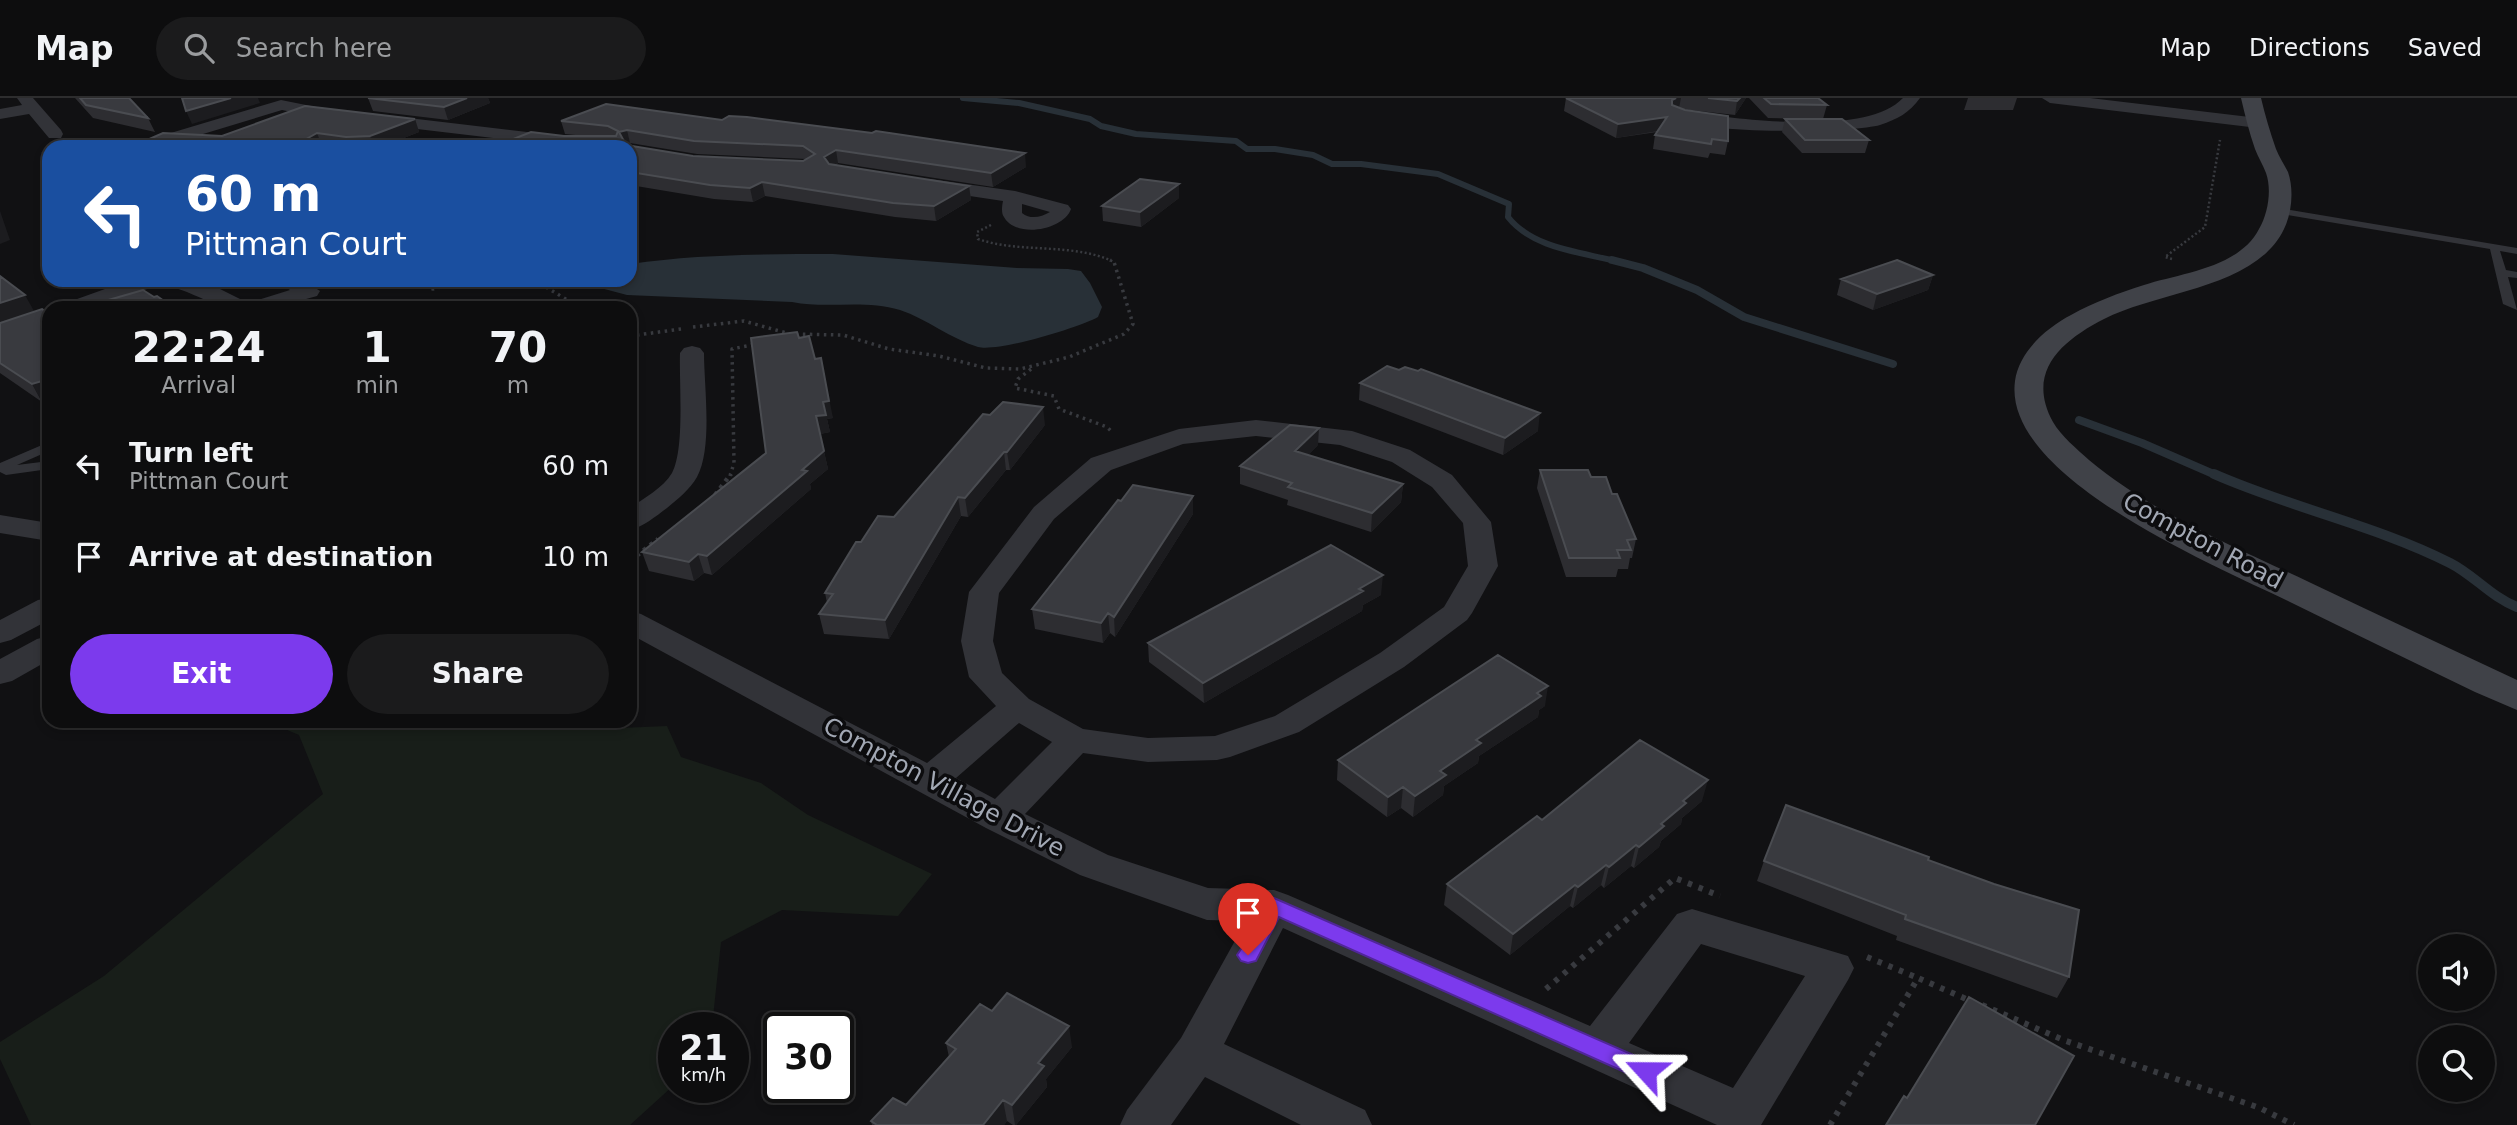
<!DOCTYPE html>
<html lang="en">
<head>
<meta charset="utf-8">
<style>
  :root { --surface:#0d0d0e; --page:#1b1b1c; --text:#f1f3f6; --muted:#9a9c9e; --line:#2d2d2e; --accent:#7c3aed }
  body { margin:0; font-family:"DejaVu Sans",sans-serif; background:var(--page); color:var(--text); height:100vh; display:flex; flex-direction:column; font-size:26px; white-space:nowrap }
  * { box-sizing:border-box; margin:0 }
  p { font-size:23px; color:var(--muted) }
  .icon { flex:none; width:38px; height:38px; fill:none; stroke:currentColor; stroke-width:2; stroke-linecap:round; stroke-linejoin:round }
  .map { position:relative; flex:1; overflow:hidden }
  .sheet { position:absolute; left:42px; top:203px; width:595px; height:427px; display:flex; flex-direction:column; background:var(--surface); border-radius:21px; box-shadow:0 4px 10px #0003,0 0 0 2px var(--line) }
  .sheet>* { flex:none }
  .banner { position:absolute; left:42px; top:42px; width:595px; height:147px; border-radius:21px; box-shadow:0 4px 10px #0003,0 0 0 2px var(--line); background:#1a4fa0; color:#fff; overflow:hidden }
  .controls { position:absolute; left:2418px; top:836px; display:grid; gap:14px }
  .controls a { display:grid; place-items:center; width:77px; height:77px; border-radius:50%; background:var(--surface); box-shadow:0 4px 10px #0003,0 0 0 2px var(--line); font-size:35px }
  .speed { position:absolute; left:658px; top:914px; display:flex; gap:14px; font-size:35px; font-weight:700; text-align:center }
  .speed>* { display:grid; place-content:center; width:91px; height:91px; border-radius:50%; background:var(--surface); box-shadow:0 4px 10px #0003,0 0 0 2px var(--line); line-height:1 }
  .speed small { font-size:18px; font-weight:400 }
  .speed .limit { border:4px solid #111; border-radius:10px; background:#fff; color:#111 }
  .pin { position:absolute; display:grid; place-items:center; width:60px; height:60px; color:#fff; margin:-72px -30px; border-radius:50% 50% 50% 0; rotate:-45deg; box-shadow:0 0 7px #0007 }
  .pin .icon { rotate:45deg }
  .me { position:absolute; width:77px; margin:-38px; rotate:294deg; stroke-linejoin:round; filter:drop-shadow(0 0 5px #0008) }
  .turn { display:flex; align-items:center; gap:24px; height:147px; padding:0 28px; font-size:32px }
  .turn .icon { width:91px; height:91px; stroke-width:2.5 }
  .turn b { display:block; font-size:49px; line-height:60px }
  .eta { display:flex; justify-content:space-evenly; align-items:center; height:119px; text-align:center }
  .eta b { font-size:42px; font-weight:700; line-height:49px }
  .action { display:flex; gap:14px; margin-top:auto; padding:14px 28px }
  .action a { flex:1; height:80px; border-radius:42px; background:var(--accent); color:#fff; font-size:28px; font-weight:700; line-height:80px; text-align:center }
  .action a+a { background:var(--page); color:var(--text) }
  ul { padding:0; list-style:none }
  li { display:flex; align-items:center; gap:21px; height:91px; padding:0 28px }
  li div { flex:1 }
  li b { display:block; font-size:26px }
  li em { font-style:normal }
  header { display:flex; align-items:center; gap:42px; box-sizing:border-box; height:98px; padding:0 35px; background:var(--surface); border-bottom:2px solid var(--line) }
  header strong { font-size:33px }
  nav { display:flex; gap:38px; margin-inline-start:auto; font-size:24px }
  .search { width:490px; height:63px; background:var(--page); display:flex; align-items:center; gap:18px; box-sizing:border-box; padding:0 24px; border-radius:38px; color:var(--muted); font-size:26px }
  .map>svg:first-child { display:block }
  .green { fill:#181e19 }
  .water { fill:#283037 }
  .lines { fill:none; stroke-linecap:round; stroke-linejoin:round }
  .stream-far2 { stroke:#283037; stroke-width:6 }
  .stream-far1 { stroke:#283037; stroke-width:8 }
  .stream { stroke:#283037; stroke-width:10 }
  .path-far3 { stroke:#383a3f; stroke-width:2.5; stroke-dasharray:2 2.5; stroke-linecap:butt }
  .path-far2 { stroke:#383a3f; stroke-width:3.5; stroke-dasharray:2.5 4.5; stroke-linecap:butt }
  .path-far1 { stroke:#383a3f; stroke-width:4.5; stroke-dasharray:3.5 5; stroke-linecap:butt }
  .path { stroke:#383a3f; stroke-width:6; stroke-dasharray:4.5 7; stroke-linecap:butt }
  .lane { fill:#323338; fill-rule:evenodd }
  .street { fill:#323338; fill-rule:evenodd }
  .secondary { fill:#404248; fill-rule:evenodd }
  .wall { fill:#2d2d31; fill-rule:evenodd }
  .shaded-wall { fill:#1c1c1f }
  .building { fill:#393a3f; stroke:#4a4c51; stroke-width:2; fill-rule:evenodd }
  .route { fill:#7c3aed; stroke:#51269a; stroke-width:2 }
  .labels { text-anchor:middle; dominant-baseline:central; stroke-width:7; stroke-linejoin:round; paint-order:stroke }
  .street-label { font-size:24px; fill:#a2a8b4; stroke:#0c0c0e }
</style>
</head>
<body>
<header>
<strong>Map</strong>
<div class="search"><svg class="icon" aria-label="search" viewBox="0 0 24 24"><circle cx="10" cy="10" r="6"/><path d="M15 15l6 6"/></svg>Search here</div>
<nav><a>Map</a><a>Directions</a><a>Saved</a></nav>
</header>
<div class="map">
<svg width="2517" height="1027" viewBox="0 0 2517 1027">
  <rect width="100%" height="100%" fill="#111113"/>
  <!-- green -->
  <path class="green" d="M266 623H576L574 632 667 628 681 659 761 685 808 717 932 776 898 818 782 812 721 844 712 929H674V987L630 1027H31L0 961V944L104 878 323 696 299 637Z"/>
  <!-- water -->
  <path class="water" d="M833 156 1017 170 1068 171 1081 173 1090 185 1102 209 1098 219C1078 230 999 254 978 249 951 241 927 221 900 212 864 201 828 211 792 204L627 197 578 184 630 182V166C698 156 765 156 833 156Z"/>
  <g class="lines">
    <!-- stream-far2 -->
    <path class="stream-far2" d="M963 0 1019 5 1090 21 1101 28 1136 36 1236 43 1247 51H1275L1313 57 1332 66H1361L1438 76 1509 106 1508 119C1533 151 1582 154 1619 164"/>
    <!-- stream-far1 -->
    <path class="stream-far1" d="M1612 162 1643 170 1697 192 1744 219 1893 266
      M2079 322 2142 345 2218 378"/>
    <!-- stream -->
    <path class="stream" d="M2214 376C2291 410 2375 427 2450 465 2474 477 2491 499 2517 509"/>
    <!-- path-far3 -->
    <path class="path-far3" d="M991 127 977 134 978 141C1021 156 1073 144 1114 164
      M2172 161 2165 159 2205 129 2220 42"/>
    <!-- path-far2 -->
    <path class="path-far2" d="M345 182 356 188 376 182
      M405 182 433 191 466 182
      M486 182 545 189 552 182
      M333 185 344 182
      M546 189 577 208 573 210
      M693 229 744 223 790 236 843 237 889 251 939 258 986 270 1020 271 1069 259 1124 236 1133 226 1114 164 1110 162
      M630 238 681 231
      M1031 271 1018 281 1015 290 1054 298 1059 311 1107 329 1112 334
      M730 378 734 365 732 251 756 246"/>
    <!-- path-far1 -->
    <path class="path-far1" d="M715 397 731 376
      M630 463 658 441"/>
    <!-- path -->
    <path class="path" d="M1867 859 1918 880
      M1546 891 1675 780 1720 798
      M1982 907 2066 943 2260 1010 2294 1027
      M1830 1027 1918 880 1973 904"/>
    <!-- lane -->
    <path class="lane" d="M2278 110 2517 150V156L2500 153 2506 172 2517 174V180L2508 179 2517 212 2503 206 2490 151 2275 115 2273 113Z
      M49 344V353L17 367 49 363V371L6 377 0 374V365Z"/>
    <!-- street -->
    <path class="street" d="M17 0H33L61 32 63 36 61 40H49L29 16 0 21V11L22 7Z
      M1903 0H1920C1909 15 1898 21 1880 27 1853 35 1693 37 1676 19L1684 14C1737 20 1865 40 1903 0Z
      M2042 0H2090L2258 20 2266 25 2258 30 2050 5Z
      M281 2 316 9 611 44 620 49H568L316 19 282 12 170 46 161 41 164 37Z
      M930 81 1015 93 1068 107 1071 111C1064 132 1016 141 1004 119 1001 115 1002 108 1003 103L923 91 921 87 923 83ZM1022 106 1050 114C1041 119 1031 122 1022 115Z
      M130 182H161L158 187 95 210H63L66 205Z
      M162 182 204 183 248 205 290 192 275 182H303L320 193 317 198C292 205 246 218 221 209 202 201 186 192 165 187Z
      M692 248 700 250 704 255C704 288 713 350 697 379 690 391 678 401 667 410 655 419 644 428 630 432V410C644 400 663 390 672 375 685 351 679 284 680 255L684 250Z
      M1256 322 1352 333 1410 352 1452 377 1491 424 1498 468 1472 515 1467 522 1404 569 1299 634 1230 659 1217 662 1148 664 1083 655 1025 716 1108 757 1208 790 1274 792 1288 797 1590 928 1677 816 1692 811 1848 858 1854 870 1848 882 1761 1027H1717L1283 830 1224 946 1365 1012 1372 1027H1301L1205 979 1171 1027H1120L1127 1012 1181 940 1246 823 1207 822 1080 777 986 730 630 536V513L641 516 927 665 996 608 969 579 961 543 969 494 1034 409 1091 360 1179 331ZM1256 338 1340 347 1392 364 1432 389 1463 425 1468 468 1444 509 1380 555 1275 618 1215 638 1148 640 1083 631 1029 601 1002 575 993 543 999 495 1054 421 1111 372 1183 346ZM1019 625 1052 644 995 701 956 680ZM1701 846 1805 878 1733 990 1629 945Z
      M0 417 49 425V443L0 435Z
      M49 500V522L11 542 0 545V522L38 502Z
      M49 538V562L12 583 0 586V561L37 541Z"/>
    <!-- secondary -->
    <path class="secondary" d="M2241 0H2261C2265 17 2270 34 2276 51 2279 59 2284 66 2288 74 2294 91 2292 115 2284 131 2256 190 2159 193 2104 221 2063 242 2025 273 2053 324 2061 338 2077 351 2089 362 2154 416 2235 449 2311 485 2379 517 2448 550 2517 582V612L2475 594C2413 564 2351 534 2290 504 2219 469 2002 380 2015 283 2019 254 2046 230 2071 217 2094 204 2119 195 2144 187 2181 175 2239 170 2259 131 2268 116 2272 92 2266 75 2263 67 2258 59 2255 51 2249 34 2245 17 2241 0Z"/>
  </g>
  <!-- wall -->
  <path class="wall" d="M75 0H129L148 20 155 34 93 20Z
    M368 0H488L490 5 448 22 373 13Z
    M1566 0H1746L1735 17 1681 11 1728 43 1725 57 1710 55 1708 60 1653 51 1655 37 1657 34 1616 40 1564 13Z
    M1749 0H1818L1827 7 1823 21 1768 20Z
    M1968 0H2017L2013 12H1964Z
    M415 21 419 34 381 49H326L222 38Z
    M1785 21 1869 42 1865 55H1802L1782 34Z
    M561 23 1026 69 993 89 838 65 836 67 969 88 971 102 936 123 895 119 765 98 753 104 714 101 630 87V49L564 38H585L565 36ZM630 45 697 56 806 61 803 63 693 58 626 47Z
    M1179 100 1141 129 1103 123 1102 108Z
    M1933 177 1928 192 1873 212 1837 197 1841 181Z
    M0 225 42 304 0 275Z
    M799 240 833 320 827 321 830 334 820 336 828 371 810 386 811 391 712 477 704 475 694 483 649 473 642 454 766 355Z
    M1399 272 1538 333 1503 357 1359 302 1360 285Z
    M1045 327 1010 372H1006L968 419 961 418 889 541 824 536 819 516 827 505 825 495 861 444 894 419Z
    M1318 347 1308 357 1403 386 1401 404 1371 434 1287 407 1288 402 1240 386V368Z
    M1540 372 1591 379 1612 396 1636 441 1632 460H1630L1628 471H1618L1616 479H1566L1537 390Z
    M1193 398V416L1115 539 1110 535 1103 545 1035 531 1032 511Z
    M1381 497 1363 507 1362 513 1204 605 1149 564 1148 545Z
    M1545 608 1539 612 1538 619 1479 658 1478 665 1444 688 1443 697 1413 719 1401 710 1387 719 1337 682 1338 662Z
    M1702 703 1682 720 1681 726 1661 743 1659 749 1634 770 1631 768 1604 790 1601 787 1573 810 1570 808 1510 857 1444 807 1447 786 1542 722Z
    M1928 762 2069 879 2057 900 1896 842 1897 838 1757 783 1764 763Z
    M992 913 1072 949 1046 981 1047 989 1016 1027H1013L1007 1023 1004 1027H872L871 1023 906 1007 949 959 946 945Z"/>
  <!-- shaded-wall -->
  <path class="shaded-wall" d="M231 0H258L260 5 192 26 186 13Z
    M467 0H488L490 5 448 22 444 9Z
    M1676 0H1681L1679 10 1670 16 1672 2Z
    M1740 0H1746L1735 17 1737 3Z
    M1667 19 1664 32 1616 40 1618 26Z
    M415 21 419 34 381 49H374L370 38Z
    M627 32 630 45 623 47 619 34Z
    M317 35 322 48 321 49H292Z
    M836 52 838 65 826 72 824 59Z
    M1025 55 1026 69 993 89 991 75Z
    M762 84 765 98 753 104 750 90Z
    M1179 86V100L1141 129 1140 114Z
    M969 88 971 102 936 123 934 108Z
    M0 113 10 142 0 146Z
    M1933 177 1928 192 1873 212 1877 196Z
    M25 197 34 213 0 225V205Z
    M821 260 833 320 827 321 830 334 820 336 828 371 810 386 811 391 712 477 707 458 816 318 823 304Z
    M49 281V301L42 304 32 286Z
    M1043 309 1045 327 1010 372 1007 354Z
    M1540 315 1538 333 1503 357 1505 340Z
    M1319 330 1318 347 1295 371V353Z
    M1004 354 1006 372 968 419 965 400Z
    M1403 386 1401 404 1371 434 1372 415Z
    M1193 398V416L1115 539 1114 519Z
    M958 399 961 418 889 541 885 522Z
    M698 456 704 475 694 483 689 464Z
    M1383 477 1381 497 1363 507 1362 513 1204 605 1203 585Z
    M1108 515 1110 535 1103 545 1101 525Z
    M1548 588 1545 608 1539 612 1538 619 1479 658 1478 665 1444 688 1443 697 1413 719 1415 698 1440 673 1476 642Z
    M1708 682 1702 703 1682 720 1681 726 1661 743 1659 749 1634 770 1639 749 1683 703Z
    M1403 689 1401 710 1387 719 1388 699Z
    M1636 747 1631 768 1604 790 1609 769Z
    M1606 767 1601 787 1573 810 1578 789Z
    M1575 787 1570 808 1510 857 1513 836Z
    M1069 928 1072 949 1046 981 1047 989 1016 1027H1015L1012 1007 1038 965Z
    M1003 1002 1007 1023 1004 1027H983Z"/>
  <!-- building -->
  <path class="building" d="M80 0H129L148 20 86 7Z
    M182 0H231L186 13Z
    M368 0H467L444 9Z
    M1566 0H1676L1672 2V7L1685 12 1728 18V43L1712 41 1711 46 1655 37 1667 19 1618 26Z
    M1708 0H1740L1737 3Z
    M1764 0H1818L1827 7 1771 6Z
    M606 6 722 22 729 18 747 19 872 35 876 33 1025 55 991 75 836 52 824 59 829 66 969 88 934 108 893 105 762 84 750 90 710 87 630 74V49H493L531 34 564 38H616L618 33 608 28 561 23ZM627 32 694 43 803 48 815 56 803 63 693 58 626 47 619 34Z
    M305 8 415 21 370 38 346 39 317 35 292 49H131L163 35 222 38Z
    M1785 21H1842L1869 42H1805Z
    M1140 81 1179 86 1140 114 1102 108Z
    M1897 162 1933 177 1877 196 1841 181Z
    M0 178 25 197 0 205Z
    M143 192 154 199 157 198 174 210H95L91 207Z
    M42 211 49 216V239L47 240 49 241V281L32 286 0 265V225Z
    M797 234 799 240 809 238 815 261 821 260 829 303 823 304 826 317 816 318 824 353 802 372 807 373 707 458 698 456 689 464 642 454 766 355 751 240Z
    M1387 268 1399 272 1405 269 1418 273 1421 271 1540 315 1505 340 1360 285Z
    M1003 304 1043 309 1007 354H1004L965 400 958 399 885 522 819 516 833 496 825 495 856 444H861L878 418 894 419 983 316 990 317Z
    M1290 327 1319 330 1295 353 1403 386 1372 415 1288 389 1292 385 1240 368Z
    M1540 372H1588L1591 379H1606L1612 396H1617L1636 441 1627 442 1631 452H1617L1620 460H1569Z
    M1133 387 1193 398 1114 519 1108 515 1101 525 1032 511 1118 402 1121 403Z
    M1331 447 1383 477 1359 491 1363 493 1203 585 1148 545Z
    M1498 557 1548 588 1537 595 1541 598 1476 642 1481 645 1440 673 1446 677 1415 698 1403 689 1388 699 1338 662Z
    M1640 642 1708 682 1683 703 1686 705 1661 726 1664 728 1639 749 1636 747 1609 769 1606 767 1578 789 1575 787 1513 836 1447 786 1537 718 1542 722Z
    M1786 707 1929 759 1928 762 1994 786 2079 812 2069 879 1905 821 1906 817 1764 763Z
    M1007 895 1069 928 1038 965 1044 968 1012 1007 1003 1002 983 1027H877L871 1023 893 1000 906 1007 956 951 946 945 980 906 992 913Z
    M1969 899 2074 958 2035 1027H1886L1904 998 1907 1000Z"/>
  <!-- route -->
  <path class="route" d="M1274 800 1654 966 1657 973 1654 980 1646 983 1638 980 1279 819 1256 863 1248 865 1241 863 1237 857 1241 851 1267 803Z"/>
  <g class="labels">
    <!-- street labels -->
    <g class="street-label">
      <text transform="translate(2203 443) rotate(28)">Compton Road</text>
      <text transform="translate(944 689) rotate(28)">Compton Village Drive</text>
    </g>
  </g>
</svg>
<div class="controls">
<a><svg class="icon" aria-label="sound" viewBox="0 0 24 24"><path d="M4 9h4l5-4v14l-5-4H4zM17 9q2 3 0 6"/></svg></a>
<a><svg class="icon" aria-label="search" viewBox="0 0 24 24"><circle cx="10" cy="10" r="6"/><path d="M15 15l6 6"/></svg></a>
</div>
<div class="speed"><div>21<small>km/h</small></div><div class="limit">30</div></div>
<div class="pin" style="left:1248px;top:857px;background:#d93025"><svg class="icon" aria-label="arrive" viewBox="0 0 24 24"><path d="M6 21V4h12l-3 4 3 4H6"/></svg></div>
<svg class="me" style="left:1646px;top:973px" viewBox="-20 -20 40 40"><path d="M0-17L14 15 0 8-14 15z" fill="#7c3aed" stroke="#fff" stroke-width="4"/></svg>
<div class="banner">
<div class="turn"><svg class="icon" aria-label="left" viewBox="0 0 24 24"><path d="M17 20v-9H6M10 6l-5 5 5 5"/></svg><div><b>60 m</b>Pittman Court</div></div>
</div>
<section class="sheet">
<div class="eta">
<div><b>22:24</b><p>Arrival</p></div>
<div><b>1</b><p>min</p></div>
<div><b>70</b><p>m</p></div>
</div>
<ul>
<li><svg class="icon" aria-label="left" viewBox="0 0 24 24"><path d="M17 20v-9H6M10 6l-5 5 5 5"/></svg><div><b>Turn left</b><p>Pittman Court</p></div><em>60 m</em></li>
<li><svg class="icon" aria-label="arrive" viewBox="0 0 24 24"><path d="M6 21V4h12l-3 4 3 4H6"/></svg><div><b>Arrive at destination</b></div><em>10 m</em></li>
</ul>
<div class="action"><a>Exit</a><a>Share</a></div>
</section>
</div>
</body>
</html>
